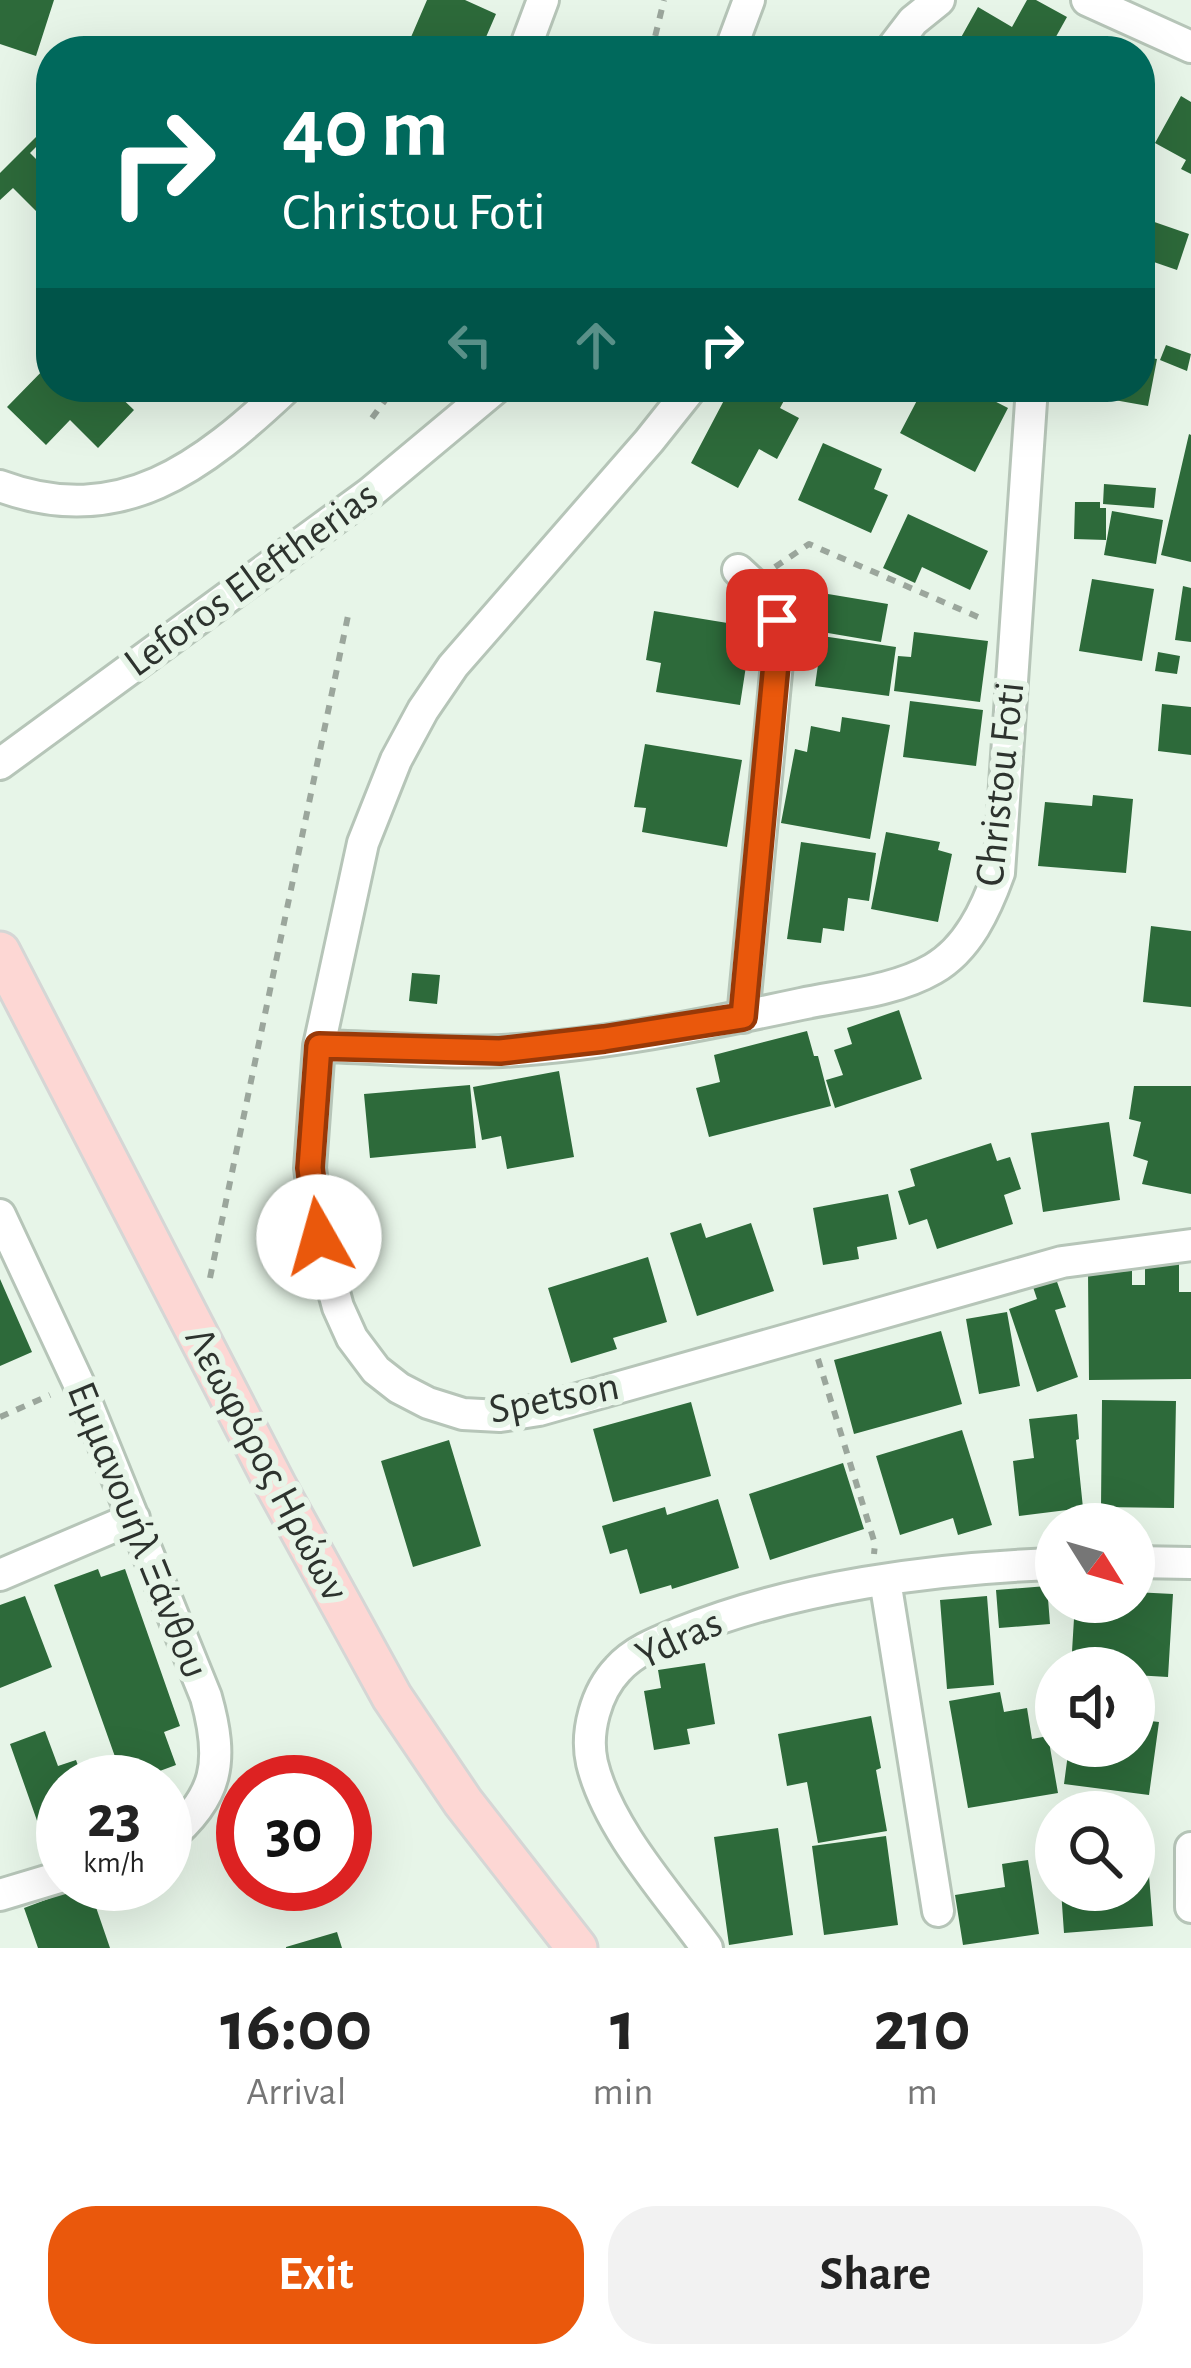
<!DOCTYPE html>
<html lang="en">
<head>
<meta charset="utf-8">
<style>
  :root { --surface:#fff; --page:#f2f2f2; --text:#222; --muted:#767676; --accent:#ea580c }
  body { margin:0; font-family:"Alegreya Sans",sans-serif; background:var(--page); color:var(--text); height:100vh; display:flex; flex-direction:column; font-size:45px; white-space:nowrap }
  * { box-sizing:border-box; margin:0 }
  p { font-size:39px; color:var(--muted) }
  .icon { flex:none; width:66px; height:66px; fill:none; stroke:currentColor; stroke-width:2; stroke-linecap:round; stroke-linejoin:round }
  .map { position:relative; height:1948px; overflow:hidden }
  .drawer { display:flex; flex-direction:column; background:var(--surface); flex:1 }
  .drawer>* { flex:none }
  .banner { position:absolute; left:36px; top:36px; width:1119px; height:366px; border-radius:48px; box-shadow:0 12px 48px #0002; background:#00695c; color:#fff; overflow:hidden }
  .needle { width:78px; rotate:127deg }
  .fabs { position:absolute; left:1035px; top:1503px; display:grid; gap:24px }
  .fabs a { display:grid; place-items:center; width:120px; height:120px; border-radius:50%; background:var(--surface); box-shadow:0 12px 48px #0002; font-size:60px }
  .speed { position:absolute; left:36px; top:1755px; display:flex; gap:24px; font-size:60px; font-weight:700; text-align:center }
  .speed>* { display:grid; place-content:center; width:156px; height:156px; border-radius:50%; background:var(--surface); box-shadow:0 12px 48px #0002; line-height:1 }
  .speed small { font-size:30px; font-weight:400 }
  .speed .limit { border:18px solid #d22; background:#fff; color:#111 }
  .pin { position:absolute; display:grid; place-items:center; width:102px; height:102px; color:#fff; margin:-51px; border-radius:24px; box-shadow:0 6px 18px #0006 }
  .me { position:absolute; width:132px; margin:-66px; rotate:353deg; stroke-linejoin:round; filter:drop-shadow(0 0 9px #0008) }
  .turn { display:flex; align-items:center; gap:42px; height:252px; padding:0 48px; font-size:54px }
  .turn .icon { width:156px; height:156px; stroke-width:2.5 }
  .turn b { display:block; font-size:84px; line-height:102px }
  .lanes { display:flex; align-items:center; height:114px; padding:0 48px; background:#0003; justify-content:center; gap:60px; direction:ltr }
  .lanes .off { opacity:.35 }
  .eta { display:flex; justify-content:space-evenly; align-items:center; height:204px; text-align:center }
  .eta b { font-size:72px; font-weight:700; line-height:84px }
  .button { display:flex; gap:24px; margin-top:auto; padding:24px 48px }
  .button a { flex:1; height:138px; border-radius:48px; background:var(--accent); color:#fff; font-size:48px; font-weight:700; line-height:138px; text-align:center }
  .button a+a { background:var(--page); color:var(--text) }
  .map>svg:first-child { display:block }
  .building { fill:#2d6a3a }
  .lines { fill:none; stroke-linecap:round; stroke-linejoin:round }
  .minor-casing { stroke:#b6c5b8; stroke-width:36 }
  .major-casing { stroke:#d5d6d5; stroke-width:45 }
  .path { stroke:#9ba69c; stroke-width:6; stroke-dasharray:9 9; stroke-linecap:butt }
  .minor { stroke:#fff; stroke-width:30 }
  .major { stroke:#fdd7d4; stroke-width:39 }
  .route-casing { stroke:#983908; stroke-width:30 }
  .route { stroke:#ea580c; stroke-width:21 }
  .labels { text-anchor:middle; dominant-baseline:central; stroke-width:12; stroke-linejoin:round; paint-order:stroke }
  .street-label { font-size:42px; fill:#2d332e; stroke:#e7f5e8 }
</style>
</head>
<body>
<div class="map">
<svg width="1191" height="1948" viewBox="0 0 1191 1948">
  <rect width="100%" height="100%" fill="#e7f5e8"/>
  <!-- building -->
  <path class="building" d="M0 0H54L36 56 0 44Z
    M427 0H465L496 14 480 51H405Z
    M1027 0H1036L1067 17 1048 51 954 50 978 7 1012 27Z
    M1181 96 1191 102V174L1181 169 1186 160 1155 143Z
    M51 116V132L30 153 51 174V226L13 188 0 200V173L46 127 43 123Z
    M1140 217 1189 234 1177 270 1148 260 1140 281Z
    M1166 345 1191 354 1187 371 1160 360Z
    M1140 356 1157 359 1148 406 1086 395 1087 387H1140Z
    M51 362V387H110L134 410 98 448 70 420 46 445 7 407Z
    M731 387H772L787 395 780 408 799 418 777 459 759 449 738 488 691 463Z
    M924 387H967L1008 408 975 472 900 433Z
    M1189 434 1191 435V562L1161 555Z
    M823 443 882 469 874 489 888 495 871 533 798 500Z
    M1104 484 1156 488 1154 508 1103 504Z
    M1075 502H1100V508H1106V540L1074 539Z
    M1112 511 1163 520 1156 564 1104 555Z
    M908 514 988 551 970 590 922 567 915 583 883 568Z
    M1092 579 1154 589 1142 661 1079 651Z
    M1183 586 1191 588V642L1175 640Z
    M828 594 888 604 881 642 822 632Z
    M654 611 752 627 740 705 656 692 661 663 646 660Z
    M914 632 988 641 980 702 894 691 898 656 911 657Z
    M822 636 896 647 889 696 815 686Z
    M1158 652 1180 656 1177 674 1155 671Z
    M910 701 983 710 976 766 903 757Z
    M1162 704 1191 707V755L1158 751Z
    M842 717 890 725 870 839 781 823 795 749 807 752 811 726 840 732Z
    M645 744 742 760 727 847 642 832 646 808 634 807Z
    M1093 795 1133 799 1126 873 1038 866 1045 802 1092 806Z
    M886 832 940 842 938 850 952 854 938 922 871 909Z
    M801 842 876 853 869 901 848 898 844 931 823 928 821 943 787 939Z
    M1151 926 1191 931V1007L1143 1002Z
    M412 973 440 975 437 1004 409 1001Z
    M899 1010 922 1079 835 1108 826 1080 843 1075 834 1050 852 1044 847 1028Z
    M807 1031 814 1056H818L831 1106 709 1137 696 1088 720 1082 714 1055Z
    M559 1071 574 1157 507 1169 501 1136 482 1140 473 1087Z
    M470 1085 476 1148 370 1158 364 1094Z
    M1134 1086H1191V1194L1142 1184 1148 1161 1133 1156 1141 1122 1129 1119Z
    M1109 1122 1120 1200 1043 1212 1031 1133Z
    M991 1143 997 1161 1010 1157 1021 1189 1004 1195 1013 1224 937 1249 927 1219 909 1225 898 1191 915 1186 910 1169Z
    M888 1194 897 1239 857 1247 859 1259 823 1265 813 1208Z
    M701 1223 706 1238 751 1223 774 1291 697 1316 670 1233Z
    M648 1257 667 1322 613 1338 617 1349 571 1363 548 1288Z
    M1179 1264V1292H1191V1379L1089 1380 1088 1272 1132 1271V1285H1145V1265Z
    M0 1279 32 1352 0 1366Z
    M1056 1279 1066 1307 1055 1310 1078 1377 1037 1392 1009 1309 1037 1299 1033 1287Z
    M1007 1312 1020 1386 979 1394 966 1319Z
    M941 1331 962 1404 854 1434 834 1360Z
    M1102 1400 1176 1401 1174 1508 1101 1507Z
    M691 1402 711 1476 613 1502 593 1429Z
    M1077 1414 1079 1439 1076 1440 1083 1508 1019 1516 1013 1461 1034 1458 1029 1419Z
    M962 1430 992 1525 958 1535 953 1518 900 1535 876 1456Z
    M449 1440 481 1546 413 1567 381 1461Z
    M843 1463 864 1529 770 1560 749 1494Z
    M718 1499 739 1568 672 1589 671 1585 640 1594 627 1549 610 1554 602 1526 665 1507 667 1515Z
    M98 1569 101 1577 125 1569 180 1726 164 1732 176 1765 130 1782H124L54 1585Z
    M1047 1586 1050 1624 999 1628 996 1590Z
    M1134 1592 1173 1594 1168 1677 1134 1675V1668H1071L1075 1602H1134Z
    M25 1596 52 1667 0 1688V1605Z
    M987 1596 994 1685 947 1689 940 1600Z
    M705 1663 715 1724 687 1729 690 1744 654 1750 644 1691 661 1688 658 1670Z
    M1000 1692 1004 1712 1027 1708 1032 1739 1048 1736 1058 1793 968 1808 949 1701Z
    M871 1716 881 1768 876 1770 887 1831 818 1843 807 1782 787 1786 778 1734Z
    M1134 1719 1159 1722 1149 1795 1064 1784 1069 1746H1134Z
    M45 1731 58 1766 76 1760 84 1782H63V1824L41 1832 10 1744Z
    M778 1828 793 1935 729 1945 714 1837Z
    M886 1836 898 1925 824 1935 812 1846Z
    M1147 1850 1153 1926 1064 1933 1061 1890H1134V1851Z
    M1028 1860 1039 1934 963 1945 955 1895 1005 1887 1002 1864Z
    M88 1884 110 1948H38L24 1908Z
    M337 1932 342 1948H286V1947Z"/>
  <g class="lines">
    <!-- minor casing -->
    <g class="minor-casing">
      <path id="minor" d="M1087 0 1191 47
        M524 51 543 0
        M730 51 749 0
        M890 51 913 21 939 0
        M692 387 649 441 453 666 423 710 396 760 363 843 319 1046 310 1168 319 1237 338 1307 352 1338 376 1370 399 1388 428 1403 463 1414 500 1416 539 1410 1062 1262 1191 1245
        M0 486C121 531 203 466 287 387
        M738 570C767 597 776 600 779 642L743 1017
        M0 764 370 493 497 387
        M319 1046C379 1047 442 1054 502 1051 602 1045 703 1025 801 1004 844 995 895 991 933 969 968 949 986 909 999 873L1032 387
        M0 1215 78 1382 206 1697C224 1761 219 1797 165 1841
        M1134 1562 1191 1563
        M0 1575 134 1518
        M885 1580 938 1911
        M1191 1848V1907
        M0 1895 63 1876
        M707 1948C668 1894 608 1829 592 1763 585 1732 596 1692 618 1669 634 1651 658 1642 680 1633 792 1587 935 1568 1056 1564"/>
    </g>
    <!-- major casing -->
    <g class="major-casing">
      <path id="major" d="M0 952 276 1486 392 1697 463 1802 577 1948"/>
    </g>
    <!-- path -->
    <path class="path" d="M646 51 654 41 664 0
      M372 418 395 387
      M775 567 809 544 985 620
      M210 1278 349 611
      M818 1359 875 1544 874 1554
      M0 1417 50 1395"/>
    <!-- minor -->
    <use href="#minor" class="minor"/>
    <!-- major -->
    <use href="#major" class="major"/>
  </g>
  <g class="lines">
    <!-- route casing -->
    <g class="route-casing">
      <path id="route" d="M319 1237 310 1168 319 1046 500 1051 604 1039 743 1017 778 642 777 620"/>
    </g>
    <!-- route -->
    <use href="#route" class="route"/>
  </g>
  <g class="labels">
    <!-- street labels -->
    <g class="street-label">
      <text transform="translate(251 579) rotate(-36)">Leforos Eleftherias</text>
      <text transform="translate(1000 784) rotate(-84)">Christou Foti</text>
      <text transform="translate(554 1398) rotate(-11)">Spetson</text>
      <text transform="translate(267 1464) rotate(62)">Λεωφόρος Ηρώων</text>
      <text transform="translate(138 1530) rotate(68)">Εμμανουήλ Ξάνθου</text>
      <text transform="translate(679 1639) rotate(-25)">Ydras</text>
    </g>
  </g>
</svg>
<div class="fabs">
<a><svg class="needle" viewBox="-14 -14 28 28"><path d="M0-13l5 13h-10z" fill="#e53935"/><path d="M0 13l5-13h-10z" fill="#767676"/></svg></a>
<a><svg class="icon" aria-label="sound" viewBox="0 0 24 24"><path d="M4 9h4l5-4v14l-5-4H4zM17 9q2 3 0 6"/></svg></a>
<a><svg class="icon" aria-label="search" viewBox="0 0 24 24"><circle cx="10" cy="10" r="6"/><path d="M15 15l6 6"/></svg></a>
</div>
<div class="speed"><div>23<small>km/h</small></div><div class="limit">30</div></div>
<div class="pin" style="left:777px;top:620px;background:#d93025"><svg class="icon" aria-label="arrive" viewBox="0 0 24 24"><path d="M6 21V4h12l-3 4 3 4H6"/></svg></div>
<svg class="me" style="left:319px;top:1237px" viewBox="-20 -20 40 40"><circle r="19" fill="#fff"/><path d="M0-13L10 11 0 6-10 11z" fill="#ea580c"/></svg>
<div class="banner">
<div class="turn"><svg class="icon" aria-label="right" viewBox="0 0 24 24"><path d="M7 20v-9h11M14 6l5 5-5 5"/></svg><div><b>40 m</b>Christou Foti</div></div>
<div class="lanes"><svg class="icon off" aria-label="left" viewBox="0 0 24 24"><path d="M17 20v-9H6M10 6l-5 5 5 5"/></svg><svg class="icon off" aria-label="ahead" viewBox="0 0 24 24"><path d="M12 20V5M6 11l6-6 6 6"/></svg><svg class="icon" aria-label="right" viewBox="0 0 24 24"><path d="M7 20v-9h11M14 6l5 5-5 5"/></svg></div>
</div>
</div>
<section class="drawer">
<div class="eta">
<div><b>16:00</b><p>Arrival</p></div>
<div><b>1</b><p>min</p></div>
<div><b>210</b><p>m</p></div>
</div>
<div class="button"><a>Exit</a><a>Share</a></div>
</section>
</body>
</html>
